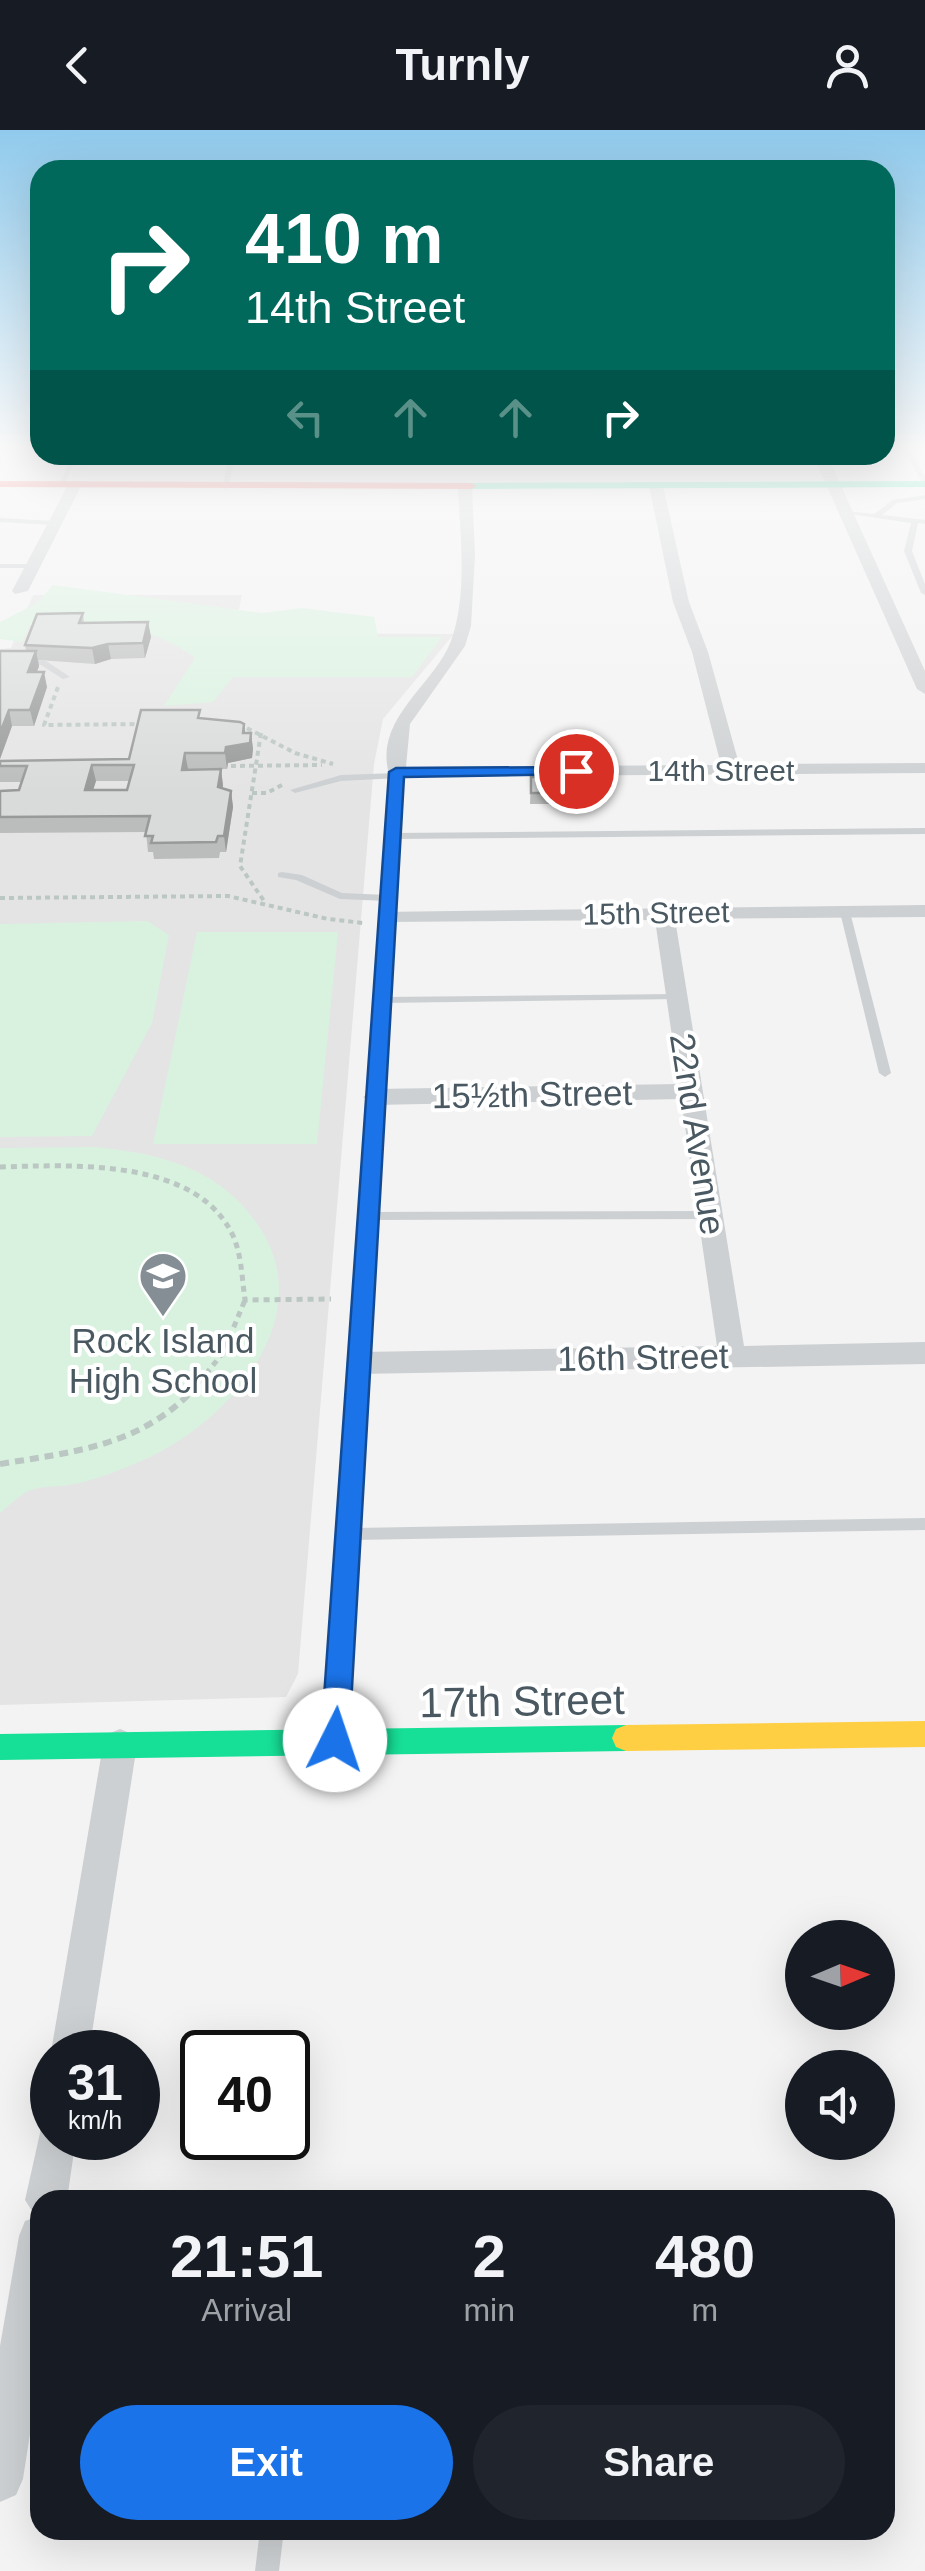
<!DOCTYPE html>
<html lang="en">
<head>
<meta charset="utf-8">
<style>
  :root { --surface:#171b24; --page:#20242c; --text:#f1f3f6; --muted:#9ea1a6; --accent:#1a73e8 }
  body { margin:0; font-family:Arial,sans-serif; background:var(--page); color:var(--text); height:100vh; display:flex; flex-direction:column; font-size:38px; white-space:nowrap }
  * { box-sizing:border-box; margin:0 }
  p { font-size:32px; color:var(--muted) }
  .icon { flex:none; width:55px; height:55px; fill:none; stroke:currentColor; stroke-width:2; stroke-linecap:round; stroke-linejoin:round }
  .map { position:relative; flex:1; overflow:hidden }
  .details { position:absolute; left:30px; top:2060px; width:865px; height:350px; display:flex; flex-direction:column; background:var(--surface); border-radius:30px; box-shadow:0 10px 40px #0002 }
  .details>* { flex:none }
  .banner { position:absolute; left:30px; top:30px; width:865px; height:305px; border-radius:30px; box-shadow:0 10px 40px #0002; background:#00695c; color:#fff; overflow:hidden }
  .needle { width:65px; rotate:88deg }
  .buttons { position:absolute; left:785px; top:1790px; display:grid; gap:20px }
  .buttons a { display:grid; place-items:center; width:110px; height:110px; border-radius:50%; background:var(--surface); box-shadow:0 10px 40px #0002; font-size:50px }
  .speed { position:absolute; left:30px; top:1900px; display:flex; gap:20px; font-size:50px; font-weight:700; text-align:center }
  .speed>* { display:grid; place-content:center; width:130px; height:130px; border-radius:50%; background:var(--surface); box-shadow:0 10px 40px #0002; line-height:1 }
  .speed small { font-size:25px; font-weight:400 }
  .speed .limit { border:5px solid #111; border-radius:15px; background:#fff; color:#111 }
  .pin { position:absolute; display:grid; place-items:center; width:85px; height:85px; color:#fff; margin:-42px; border:5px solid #fff; border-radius:50%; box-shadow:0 2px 10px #0007 }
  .me { position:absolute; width:110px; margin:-55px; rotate:4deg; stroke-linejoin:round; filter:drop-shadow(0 0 8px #0008) }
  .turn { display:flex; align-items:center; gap:35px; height:210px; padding:0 50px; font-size:45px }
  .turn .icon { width:130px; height:130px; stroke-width:2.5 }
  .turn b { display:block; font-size:70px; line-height:85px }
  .lanes { display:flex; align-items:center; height:95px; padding:0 50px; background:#0003; justify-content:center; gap:50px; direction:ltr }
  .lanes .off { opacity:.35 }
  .eta { display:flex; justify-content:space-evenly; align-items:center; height:170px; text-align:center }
  .eta b { font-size:60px; font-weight:800; line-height:70px }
  .cta { display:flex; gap:20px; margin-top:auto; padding:20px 50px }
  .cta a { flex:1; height:115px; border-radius:60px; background:var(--accent); color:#fff; font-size:40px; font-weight:800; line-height:115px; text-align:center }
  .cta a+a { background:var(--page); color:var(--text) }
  header { display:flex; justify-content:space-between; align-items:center; height:130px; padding:0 50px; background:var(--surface); font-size:45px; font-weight:800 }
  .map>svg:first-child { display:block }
  .education { fill:#e5e4e5 }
  .green { fill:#d8f2df }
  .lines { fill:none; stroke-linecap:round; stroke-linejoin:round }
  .path-far2 { stroke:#bbc7c2; stroke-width:4; stroke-dasharray:5 4; stroke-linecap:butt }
  .path-far1 { stroke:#bbc7c2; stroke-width:5; stroke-dasharray:6 5; stroke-linecap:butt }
  .path { stroke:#bbc7c2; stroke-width:6; stroke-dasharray:9 6; stroke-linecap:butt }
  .lane { fill:#cdd0d2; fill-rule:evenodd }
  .street { fill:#cdd0d2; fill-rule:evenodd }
  .fast { fill:#16e098; fill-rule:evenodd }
  .slow { fill:#ffcf43; fill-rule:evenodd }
  .jam { fill:#f24e42; fill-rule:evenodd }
  .wall { fill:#bbbcbc; fill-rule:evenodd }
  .shaded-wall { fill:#989999 }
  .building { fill:#d9dbdb; stroke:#989999; stroke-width:2.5; fill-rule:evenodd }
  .route { fill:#1a73e8; stroke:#114b97; stroke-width:2.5 }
  .labels { text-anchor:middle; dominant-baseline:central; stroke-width:8; stroke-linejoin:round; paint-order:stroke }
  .far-street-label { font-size:30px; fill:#495861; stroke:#fff }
  .street-label { font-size:35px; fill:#495861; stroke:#fff }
  .poi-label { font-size:35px; fill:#495861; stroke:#fff }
  .near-street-label { font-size:42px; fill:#495861; stroke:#fff }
</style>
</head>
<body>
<header><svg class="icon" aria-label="back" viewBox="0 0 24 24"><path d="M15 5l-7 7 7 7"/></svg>Turnly<svg class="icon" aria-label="person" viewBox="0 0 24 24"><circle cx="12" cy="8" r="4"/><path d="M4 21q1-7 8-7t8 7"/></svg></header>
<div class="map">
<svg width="925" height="2441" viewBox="0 0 925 2441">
  <rect width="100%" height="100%" fill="#f3f3f3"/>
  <!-- education -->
  <path class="education" d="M33 465H242L234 503 454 504 383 589 374 634 298 1544 286 1567 0 1575V519L11 518Z"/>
  <!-- green -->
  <path class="green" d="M53 455 262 483 302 478 374 487 378 507H442L412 547H233L213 572 164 576 195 528C149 491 87 494 30 495L22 512 0 509V492L37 473Z
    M147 791 169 805 152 893 92 1006 0 1007V794Z
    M197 802H338L317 1014H153Z
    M94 1017C162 1023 226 1040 263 1103 317 1195 223 1296 141 1331 118 1341 93 1351 69 1355 57 1357 42 1356 31 1360 20 1364 9 1376 0 1383V1018Z"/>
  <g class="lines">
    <!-- path-far2 -->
    <path class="path-far2" d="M58 557 44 595 143 594
      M239 594 295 623 333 634
      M261 603 240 736 264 771
      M231 636 322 635
      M252 663H267L282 655
      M0 768 228 766 328 789 363 793"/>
    <!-- path-far1 -->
    <path class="path-far1" d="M0 1037C71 1035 199 1027 234 1108 242 1128 242 1150 245 1170L331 1169
      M192 1261 223 1223 245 1170"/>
    <!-- path -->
    <path class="path" d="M0 1334C73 1322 141 1316 195 1258"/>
    <!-- lane -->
    <path class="lane" d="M904 320H910L925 346V354L922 352Z
      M73 325H79L63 356 58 357Z
      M230 325H236L228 357 225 359 222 357Z
      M925 365V369L897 373 882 385 925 390V394L918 393 912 421 925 454V465L921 463 904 421 911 393 843 383 846 381 874 384 893 370Z
      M0 388 54 391 58 393 54 395 0 392Z
      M0 434H36L40 436 36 438H0Z
      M0 526 46 531 70 547 63 549 41 535 0 530Z
      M396 643 399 644V648L341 651 295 663 290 660 341 645Z
      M925 698V704L392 709 387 706 392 703Z
      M282 742 302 745 342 763 388 765 393 768 388 771 340 769 296 750 278 747V743Z
      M845 779 850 782 891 943 885 947 879 943 840 782Z
      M676 864 681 867 680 869 382 873 377 870 382 867Z
      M712 1081 718 1085 712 1089 368 1090 362 1086 368 1082Z
      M925 1388V1400L354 1410 349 1409 346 1404 349 1399 354 1398Z
      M260 2400H284L279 2441H255Z"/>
    <!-- street -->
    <path class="street" d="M813 325H827L925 541V564L917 559Z
      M465 352 472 356 475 425 471 496 465 516 410 594 406 637 721 635 692 522 673 472 649 356 656 352 663 356 689 472 708 522 739 634 925 633V643L390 647C371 590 434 556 451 511 468 464 460 404 458 356Z
      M69 353 81 356 28 461 15 464 12 461Z
      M925 775V787L675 789 744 1216 925 1212V1234L360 1244 350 1241 346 1233 350 1225 360 1222 717 1216 681 969 375 975 363 967 375 959 679 954 655 790 387 792 380 790V782Z
      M120 1599 132 1604 137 1615 89 1922H52V1927L51 1922 103 1615 108 1604Z
      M52 1989V2008H76L67 2070H40V2240L23 2349 16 2365 0 2372V2216L19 2106 25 2091 36 2087 25 2070 42 1994Z"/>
    <!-- fast -->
    <path class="fast" d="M925 351V357L471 359 465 356 471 353Z
      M626 1595 636 1599 640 1608 636 1617 626 1621 0 1630V1604Z"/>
    <!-- slow -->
    <path class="slow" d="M379 909 388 915 349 1610 345 1619 335 1623 325 1619 321 1610 370 915Z
      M925 1591V1617L626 1621 616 1617 612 1608 616 1599 626 1595Z"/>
    <!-- jam -->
    <path class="jam" d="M0 351 471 353 477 356 471 359 0 357Z
      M396 639 403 643 388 915 379 921 370 915 389 643Z"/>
  </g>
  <!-- wall -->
  <path class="wall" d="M124 325H213L212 330H202L200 335H142L141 330H125Z
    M83 483 84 493 148 492 151 507 145 528 111 529 95 534 38 530 39 536 37 542 47 557 34 596H12L0 629V521H26L25 515Z
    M201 588 244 594 245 603H251L253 619 252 628 228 633 227 639H188H221L223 659 231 661 233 677 226 722H220L219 728 154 729 153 722H148L146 702 0 703V661L19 660 21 652H0V631L129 629ZM96 651H130L127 660H93Z
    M531 647 556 663 555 674H530Z"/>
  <!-- shaded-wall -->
  <path class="shaded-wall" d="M148 492 151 507 145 528 143 513Z
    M108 514 111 529 95 534 92 518Z
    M36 521 39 536 31 558 28 542Z
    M44 542 47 557 34 596 30 580Z
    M9 580 12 596 0 629V603Z
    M244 594 246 610 251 603 253 619 252 628 228 633 227 639 225 623 226 617Z
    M185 623 188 639 182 640Z
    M92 635 96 651 88 676 85 660Z
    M221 639 223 655 220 673 218 657Z
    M231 661 233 677 226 722 224 706Z"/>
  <!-- building -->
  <path class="building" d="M83 483 79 493 148 492 143 513 108 514 92 518 25 515 37 484Z
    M0 521H36L28 542H44L30 580H9L0 603Z
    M141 580H200L198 588 240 592 244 594 243 603H251L250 613 226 617 225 623H185L182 640 221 639 218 657 231 661 224 706H218L216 712 151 713 153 706H145L150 686 0 687V661L19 660 27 636H0V631L129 629ZM92 635H134L127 660H85Z
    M531 647H553L556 663H531Z"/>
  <!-- sky -->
  <linearGradient id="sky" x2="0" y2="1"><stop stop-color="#90caec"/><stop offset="0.48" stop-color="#fafafa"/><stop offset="1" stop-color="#fafafa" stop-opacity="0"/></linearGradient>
  <rect width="925" height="662" fill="url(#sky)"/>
  <!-- route -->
  <path class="route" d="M576 637 581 638V644L404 647 349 1610 345 1619 335 1623 325 1619 321 1610 389 642 396 638Z"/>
  <!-- icons -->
  <defs>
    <g id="school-pin" transform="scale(2.5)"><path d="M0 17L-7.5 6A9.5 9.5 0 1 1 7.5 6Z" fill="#848e94" stroke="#fff"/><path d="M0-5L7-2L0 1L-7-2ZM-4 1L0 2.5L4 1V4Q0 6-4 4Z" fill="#fff"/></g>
  </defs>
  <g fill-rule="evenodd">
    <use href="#school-pin" x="163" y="1146"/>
  </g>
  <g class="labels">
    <!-- far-street labels -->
    <g class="far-street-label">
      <text x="721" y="640">14th Street</text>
      <text transform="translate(656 783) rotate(-1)">15th Street</text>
    </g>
    <!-- street labels -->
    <g class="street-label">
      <text transform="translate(532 964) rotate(-1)">15½th Street</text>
      <text transform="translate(698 1004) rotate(81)">22nd Avenue</text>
      <text transform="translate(643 1227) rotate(-1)">16th Street</text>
    </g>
    <!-- poi labels -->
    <g class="poi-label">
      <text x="163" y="1210">Rock Island<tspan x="163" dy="40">High School</tspan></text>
    </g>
    <!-- near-street labels -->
    <g class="near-street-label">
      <text transform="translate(522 1571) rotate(-1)">17th Street</text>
    </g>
  </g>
</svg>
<div class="buttons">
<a><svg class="needle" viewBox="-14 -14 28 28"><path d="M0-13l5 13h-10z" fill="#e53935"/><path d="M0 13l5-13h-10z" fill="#9ea1a6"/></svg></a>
<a><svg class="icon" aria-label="sound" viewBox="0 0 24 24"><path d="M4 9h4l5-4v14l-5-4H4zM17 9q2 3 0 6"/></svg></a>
</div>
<div class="speed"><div>31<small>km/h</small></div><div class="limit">40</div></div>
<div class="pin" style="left:576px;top:641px;background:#d93025"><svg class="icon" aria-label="arrive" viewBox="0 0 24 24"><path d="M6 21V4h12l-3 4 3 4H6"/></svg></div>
<svg class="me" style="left:335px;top:1610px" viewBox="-20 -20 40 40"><circle r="19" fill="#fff"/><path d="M0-13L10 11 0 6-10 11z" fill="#1a73e8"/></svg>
<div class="banner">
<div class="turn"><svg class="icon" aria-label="right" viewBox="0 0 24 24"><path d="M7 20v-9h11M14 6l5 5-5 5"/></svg><div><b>410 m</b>14th Street</div></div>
<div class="lanes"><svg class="icon off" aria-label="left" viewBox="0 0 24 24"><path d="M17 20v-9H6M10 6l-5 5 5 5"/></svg><svg class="icon off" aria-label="ahead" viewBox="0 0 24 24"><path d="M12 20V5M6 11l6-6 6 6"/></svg><svg class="icon off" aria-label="ahead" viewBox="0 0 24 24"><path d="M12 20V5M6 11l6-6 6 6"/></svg><svg class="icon" aria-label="right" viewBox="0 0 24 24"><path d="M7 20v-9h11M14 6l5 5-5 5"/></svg></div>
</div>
<section class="details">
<div class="eta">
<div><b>21:51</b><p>Arrival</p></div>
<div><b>2</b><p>min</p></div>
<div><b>480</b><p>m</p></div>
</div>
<div class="cta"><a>Exit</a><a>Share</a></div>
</section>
</div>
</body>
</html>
